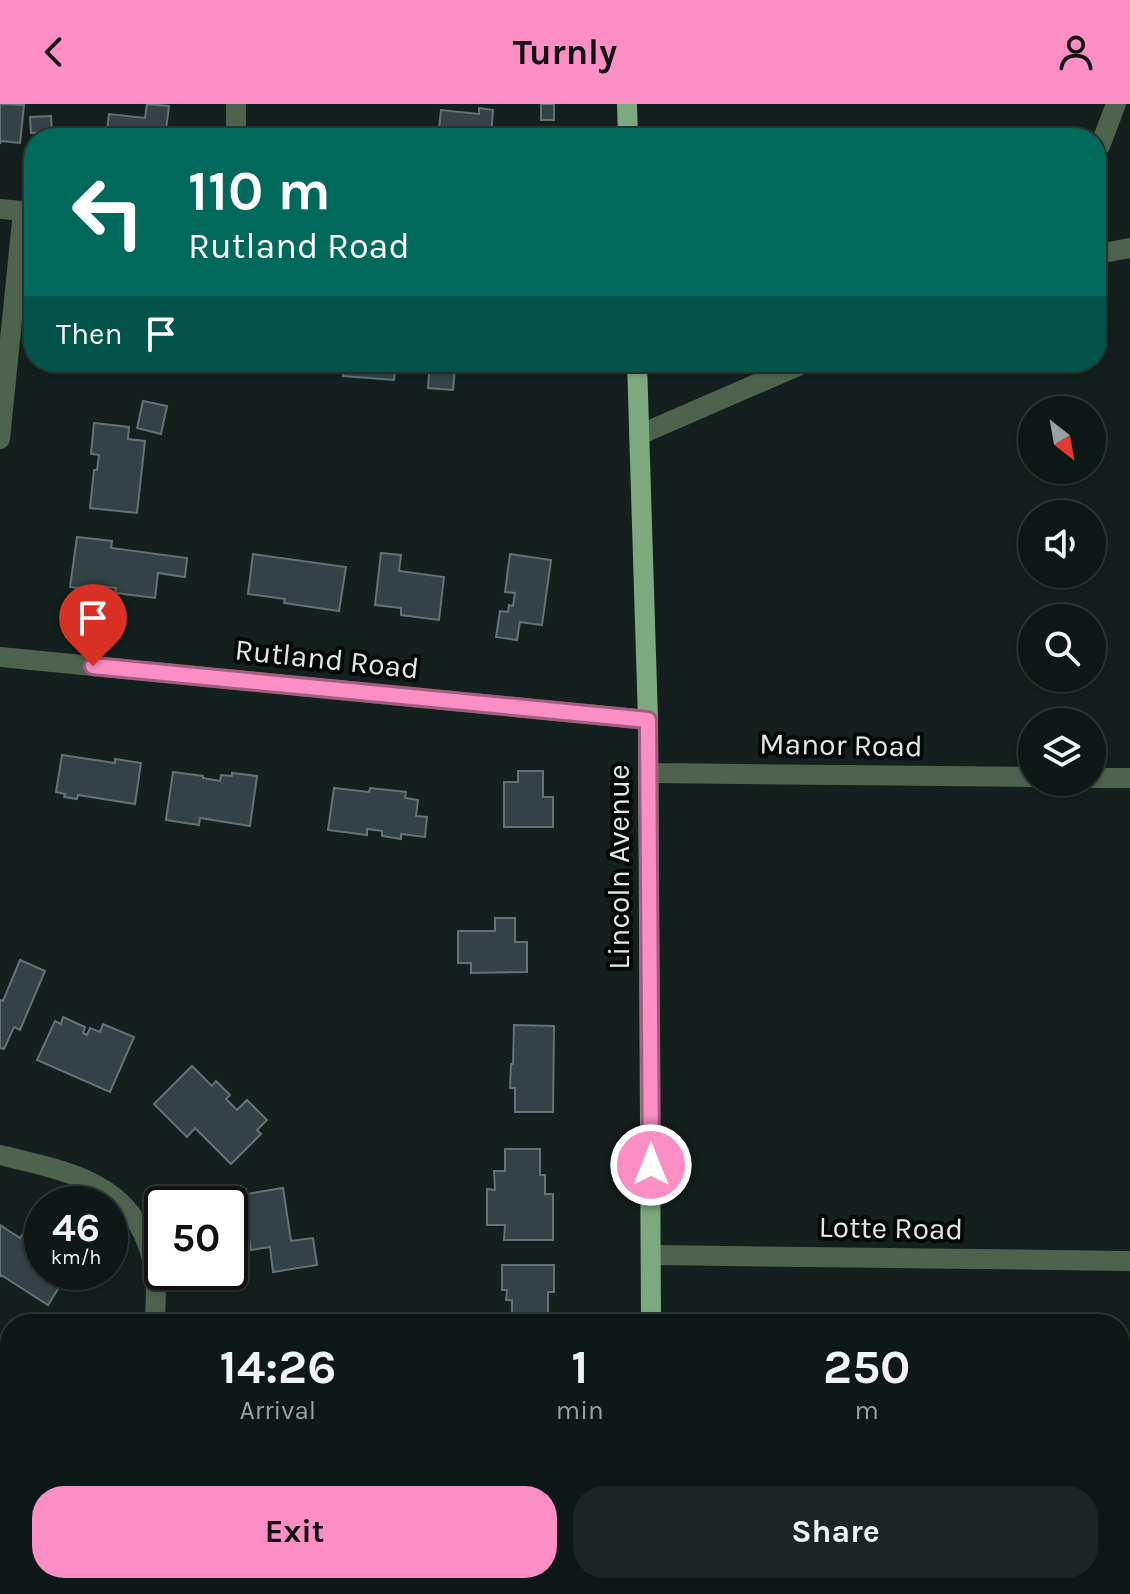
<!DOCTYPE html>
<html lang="en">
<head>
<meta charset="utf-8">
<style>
  :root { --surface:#0e1816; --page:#1c2523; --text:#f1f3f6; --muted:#9ba0a1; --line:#2e3735; --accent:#fb8fc4 }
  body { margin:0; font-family:Karla,sans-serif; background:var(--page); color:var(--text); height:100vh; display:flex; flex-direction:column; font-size:30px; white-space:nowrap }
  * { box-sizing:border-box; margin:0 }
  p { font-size:26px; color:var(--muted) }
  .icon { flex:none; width:44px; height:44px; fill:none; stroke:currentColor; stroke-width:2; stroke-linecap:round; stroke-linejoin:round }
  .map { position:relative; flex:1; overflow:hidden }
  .drawer { position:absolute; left:0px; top:1210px; width:1130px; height:280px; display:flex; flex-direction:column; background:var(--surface); border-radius:32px 32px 0 0; box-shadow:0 2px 6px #0004,0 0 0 2px var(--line) }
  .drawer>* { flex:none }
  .banner { position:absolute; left:24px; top:24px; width:1082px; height:244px; border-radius:32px; box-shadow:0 2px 6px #0004,0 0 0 2px var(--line); background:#00695c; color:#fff; overflow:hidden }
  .needle { width:52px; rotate:149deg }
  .buttons { position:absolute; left:1018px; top:292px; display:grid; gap:16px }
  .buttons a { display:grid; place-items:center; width:88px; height:88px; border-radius:50%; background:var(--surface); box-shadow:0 2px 6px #0004,0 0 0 2px var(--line); font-size:40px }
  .speed { position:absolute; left:24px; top:1082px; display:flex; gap:16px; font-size:40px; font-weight:700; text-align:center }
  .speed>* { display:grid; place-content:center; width:104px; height:104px; border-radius:50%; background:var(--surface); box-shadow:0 2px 6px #0004,0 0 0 2px var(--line); line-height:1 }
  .speed small { font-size:20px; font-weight:400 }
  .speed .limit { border:4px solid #111; border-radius:12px; background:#fff; color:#111 }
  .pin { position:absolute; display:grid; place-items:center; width:68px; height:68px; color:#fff; margin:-82px -34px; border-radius:50% 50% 50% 0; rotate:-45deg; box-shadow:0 0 8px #0007 }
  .pin .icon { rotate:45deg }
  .me { position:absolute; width:88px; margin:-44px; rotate:0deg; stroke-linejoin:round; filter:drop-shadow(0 0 6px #0008) }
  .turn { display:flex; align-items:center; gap:28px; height:168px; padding:0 32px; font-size:36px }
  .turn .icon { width:104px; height:104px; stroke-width:2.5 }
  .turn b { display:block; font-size:56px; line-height:68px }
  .then { display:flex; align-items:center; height:76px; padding:0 32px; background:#0003; gap:16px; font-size:30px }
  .eta { display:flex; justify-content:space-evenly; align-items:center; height:136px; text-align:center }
  .eta b { font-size:48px; font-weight:700; line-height:56px }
  .cta { display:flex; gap:16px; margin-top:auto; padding:16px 32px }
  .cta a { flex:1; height:92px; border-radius:32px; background:var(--accent); color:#111; font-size:32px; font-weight:700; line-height:92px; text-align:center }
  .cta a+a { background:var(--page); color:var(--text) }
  header { display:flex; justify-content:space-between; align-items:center; height:104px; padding:0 32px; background:var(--accent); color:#111; font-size:36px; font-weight:700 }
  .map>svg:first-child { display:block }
  .building { fill:#334245; stroke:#627275; stroke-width:2 }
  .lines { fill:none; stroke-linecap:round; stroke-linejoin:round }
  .minor { stroke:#4d634e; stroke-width:20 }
  .major { stroke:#7caa7e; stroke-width:20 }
  .route-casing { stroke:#a35d7f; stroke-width:20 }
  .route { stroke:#fb8fc4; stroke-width:14 }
  .labels { text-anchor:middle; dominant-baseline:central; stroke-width:8; stroke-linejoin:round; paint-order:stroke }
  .street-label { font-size:30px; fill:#e1eae8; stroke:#040807 }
</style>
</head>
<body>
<header><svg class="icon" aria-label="back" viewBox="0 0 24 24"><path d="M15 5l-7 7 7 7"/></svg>Turnly<svg class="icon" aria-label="person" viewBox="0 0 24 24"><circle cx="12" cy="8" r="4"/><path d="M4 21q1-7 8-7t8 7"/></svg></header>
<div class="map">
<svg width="1130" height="1490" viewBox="0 0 1130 1490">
  <rect width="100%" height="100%" fill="#13201d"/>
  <!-- building -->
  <path class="building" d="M0 0 24 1 20 39 1 37 0 40Z
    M147 0 169 2 165 34H106L109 10 145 14Z
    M541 0H554V16H541Z
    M479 4 493 6 491 32 480 31V34H438L441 6 479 10Z
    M51 12 52 28 31 29 30 13Z
    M533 23 553 24 552 34H507V26L533 27Z
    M289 258H310L309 264 289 262Z
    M344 258H396L394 276 343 272Z
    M430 258H490L489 267 455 264 453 286 428 284Z
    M143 297 167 302 161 330 137 324Z
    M94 319 129 323 128 335 145 337 137 409 90 404 94 366H97L99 351 91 350Z
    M77 433 112 437 111 444 187 454 185 473 158 469 155 494 115 489 116 484 98 482 97 487 70 483Z
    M381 449 401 451 399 467 444 473 439 516 401 511V504L375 501Z
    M253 450 346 463 339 507 284 499 285 495 248 490Z
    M510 450 551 456 542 521 520 518 517 536 496 533 500 507 508 508 509 501 513 502 515 489 505 488Z
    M62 651 115 659V655L141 659 135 700 78 691 77 695 64 693 65 690 56 688Z
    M518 667H543V693H553V723H504V678H518Z
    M173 668 203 672V674L220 677 221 671 232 672V669L257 672 250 722 200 714 199 721 166 716Z
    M334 684 369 688 370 684 406 688 405 694 418 696 416 712 427 713 425 733 401 730V735L382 732V727L367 725V731L328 726Z
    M495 814H515V838H527V868L471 869V859H458V827H495Z
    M20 856 45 867 20 926 14 923 4 945 0 944V896L3 897Z
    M63 913 85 923 83 929 87 931 90 924 100 928 103 920 134 933 110 988 37 956 55 917 61 920Z
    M514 921 554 922 553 1008H515V984H510L511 960H513Z
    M192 962 212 982 216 977 230 991 226 995 237 1006 247 996 267 1016 257 1026 261 1030 231 1060 195 1024 187 1033 154 1000Z
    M505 1045H540V1071H545V1090H553V1136H504L505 1121H487V1085L495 1086 494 1067H505Z
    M283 1084 291 1137 313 1134 317 1161 273 1168 270 1143 251 1146 248 1129 241 1130 239 1118 235 1119 230 1088 246 1085 247 1090Z
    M0 1121 20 1134 25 1127 42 1137V1168H61L67 1171 48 1201 1 1171 0 1173Z
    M502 1161H554V1188H548V1214H555V1220H512V1196H506L507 1186H502Z
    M246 1210 336 1211V1220H246Z
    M3 1307 10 1308V1350L2 1349Z
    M2 1446 10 1447V1475H2Z
    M243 1480H299V1490H247V1487H243Z
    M444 1485 478 1486 477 1490H444Z"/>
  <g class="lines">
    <!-- minor -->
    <path class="minor" d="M236 34V0
      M1096 48 1100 42 1116 0
      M0 105 34 108
      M1096 150 1130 144
      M639 331 807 258
      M0 335 23 107
      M0 553 648 616
      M649 669 1032 673
      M1092 674H1130
      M0 1051C75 1069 141 1080 155 1170 157 1186 155 1204 155 1220
      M652 1151 1130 1157
      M151 1490 152 1480"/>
    <!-- major -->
    <path class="major" d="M627 0 628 34
      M637 258 648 616 651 1220
      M650 1490V1480"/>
  </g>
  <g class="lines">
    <!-- route casing -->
    <g class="route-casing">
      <path id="route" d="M93 562 648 616 651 1061"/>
    </g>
    <!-- route -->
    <use href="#route" class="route"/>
  </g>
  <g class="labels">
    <!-- street labels -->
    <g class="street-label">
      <text transform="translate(327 555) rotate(6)">Rutland Road</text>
      <text transform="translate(841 641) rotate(1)">Manor Road</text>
      <text transform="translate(619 763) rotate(-90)">Lincoln Avenue</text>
      <text transform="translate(891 1124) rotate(1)">Lotte Road</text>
    </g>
  </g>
</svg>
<div class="buttons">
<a><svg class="needle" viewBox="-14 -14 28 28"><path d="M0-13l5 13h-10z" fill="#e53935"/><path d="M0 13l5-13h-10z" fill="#9ba0a1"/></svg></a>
<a><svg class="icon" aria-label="sound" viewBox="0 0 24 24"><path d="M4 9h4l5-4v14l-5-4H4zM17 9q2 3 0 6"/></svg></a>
<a><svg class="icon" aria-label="search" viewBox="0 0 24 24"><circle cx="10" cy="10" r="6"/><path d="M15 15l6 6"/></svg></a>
<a><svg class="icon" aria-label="layers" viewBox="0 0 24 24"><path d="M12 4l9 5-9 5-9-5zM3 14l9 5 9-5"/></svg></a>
</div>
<div class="speed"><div>46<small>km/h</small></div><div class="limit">50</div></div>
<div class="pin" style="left:93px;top:562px;background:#d93025"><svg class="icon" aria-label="arrive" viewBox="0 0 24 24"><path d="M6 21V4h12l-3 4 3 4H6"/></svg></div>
<svg class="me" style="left:651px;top:1061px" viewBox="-20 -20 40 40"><circle r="17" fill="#fb8fc4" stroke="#fff" stroke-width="3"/><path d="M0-11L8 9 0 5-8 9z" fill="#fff"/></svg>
<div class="banner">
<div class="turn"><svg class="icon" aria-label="left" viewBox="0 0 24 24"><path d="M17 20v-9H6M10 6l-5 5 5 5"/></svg><div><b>110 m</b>Rutland Road</div></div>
<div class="then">Then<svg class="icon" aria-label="arrive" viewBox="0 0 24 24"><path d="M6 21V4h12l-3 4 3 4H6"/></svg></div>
</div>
<section class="drawer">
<div class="eta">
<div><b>14:26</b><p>Arrival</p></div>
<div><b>1</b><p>min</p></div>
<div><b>250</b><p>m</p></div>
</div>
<div class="cta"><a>Exit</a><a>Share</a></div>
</section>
</div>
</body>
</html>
